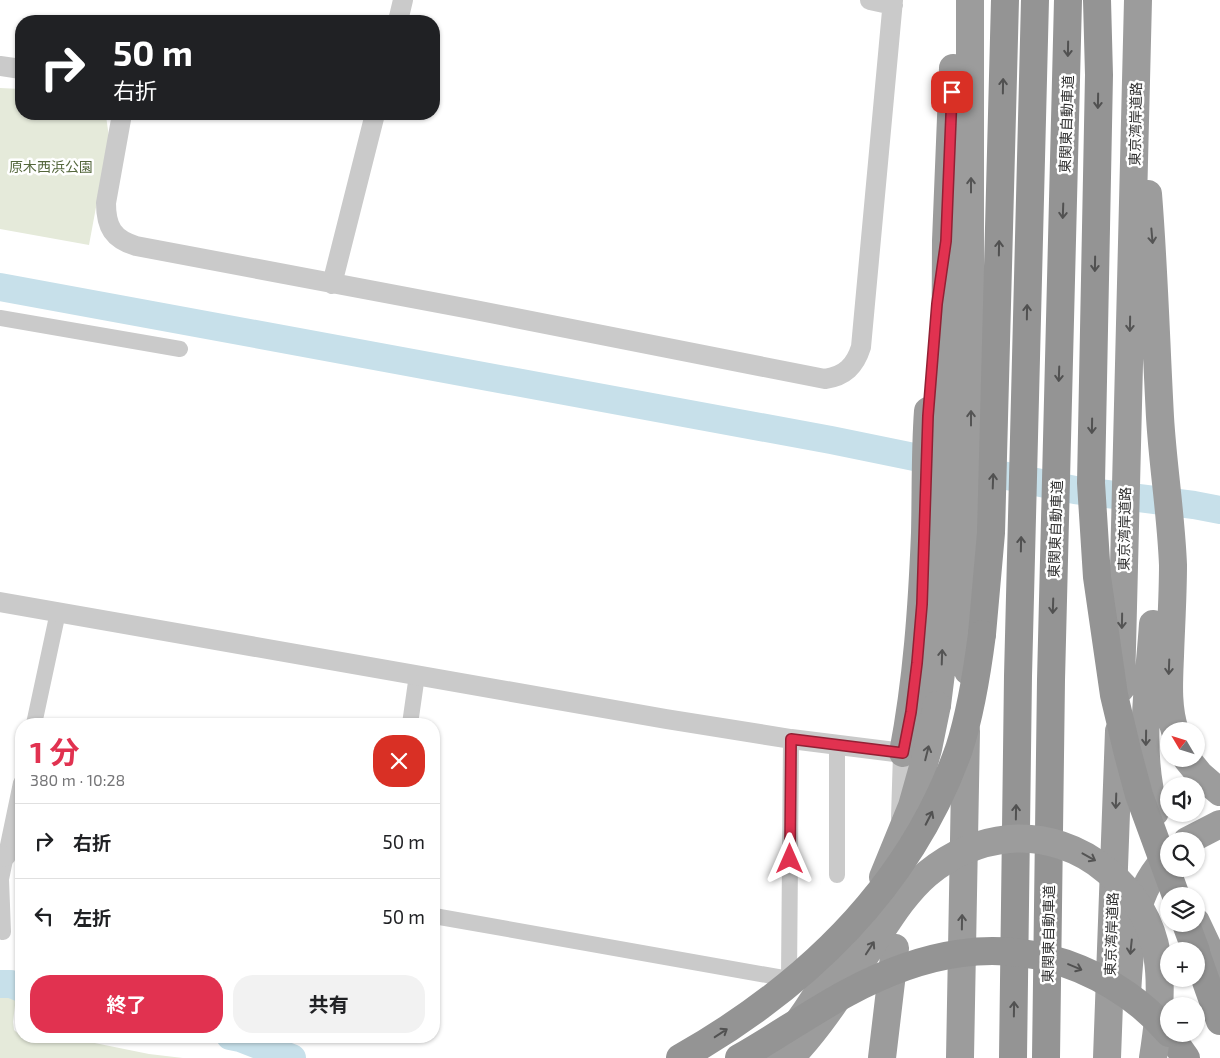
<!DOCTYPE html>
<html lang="ja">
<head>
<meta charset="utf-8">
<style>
  :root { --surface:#fff; --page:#f2f2f2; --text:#202124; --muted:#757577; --line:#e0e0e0; --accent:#e13250 }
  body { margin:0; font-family:"Exo 2","Noto Sans JP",sans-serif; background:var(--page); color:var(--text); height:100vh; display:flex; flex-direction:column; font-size:19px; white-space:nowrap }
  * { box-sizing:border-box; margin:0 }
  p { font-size:16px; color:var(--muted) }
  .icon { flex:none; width:28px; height:28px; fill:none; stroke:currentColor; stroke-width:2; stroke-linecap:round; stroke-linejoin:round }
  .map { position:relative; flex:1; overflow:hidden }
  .drawer { position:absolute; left:15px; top:718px; width:425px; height:325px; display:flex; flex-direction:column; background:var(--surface); border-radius:20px; box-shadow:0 1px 4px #0004 }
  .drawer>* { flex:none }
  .hud { position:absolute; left:15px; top:15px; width:425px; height:105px; border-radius:20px; box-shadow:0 1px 4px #0004; background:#202124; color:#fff; overflow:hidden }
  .needle { width:32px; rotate:308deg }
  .tools { position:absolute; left:1160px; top:722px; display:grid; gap:10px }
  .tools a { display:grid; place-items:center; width:45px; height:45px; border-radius:50%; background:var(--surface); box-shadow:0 1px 4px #0004; font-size:25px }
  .pin { position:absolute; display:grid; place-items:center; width:42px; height:42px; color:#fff; margin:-21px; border-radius:10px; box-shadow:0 2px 8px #0006 }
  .me { position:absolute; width:55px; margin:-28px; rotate:0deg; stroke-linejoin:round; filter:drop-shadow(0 0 4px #0008) }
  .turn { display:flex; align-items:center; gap:18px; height:105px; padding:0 15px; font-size:22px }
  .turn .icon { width:65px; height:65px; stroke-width:2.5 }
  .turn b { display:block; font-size:35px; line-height:42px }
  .round { display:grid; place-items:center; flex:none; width:52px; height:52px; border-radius:20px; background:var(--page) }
  .overview { display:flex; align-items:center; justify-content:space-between; height:85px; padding:0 15px }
  h1 { font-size:30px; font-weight:700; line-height:38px; color:var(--accent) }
  .cta { display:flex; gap:10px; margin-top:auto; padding:10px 15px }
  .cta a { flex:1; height:58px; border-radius:20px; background:var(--accent); color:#fff; font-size:20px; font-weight:700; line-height:58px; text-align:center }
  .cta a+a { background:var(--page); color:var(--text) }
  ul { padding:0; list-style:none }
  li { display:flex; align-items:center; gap:15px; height:75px; padding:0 15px; border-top:1px solid var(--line) }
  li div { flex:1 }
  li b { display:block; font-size:19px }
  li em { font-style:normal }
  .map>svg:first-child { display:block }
  .green { fill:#e5eada }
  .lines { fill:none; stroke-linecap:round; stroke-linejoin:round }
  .river { stroke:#c7e0ea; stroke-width:28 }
  .minor { stroke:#cacaca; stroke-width:16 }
  .tertiary { stroke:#cacaca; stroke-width:20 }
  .trunk { stroke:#9c9c9c; stroke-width:28 }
  .motorway { stroke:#949494; stroke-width:28 }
  .trunk-bridge { stroke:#9c9c9c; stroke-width:28 }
  .motorway-bridge { stroke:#949494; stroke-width:28 }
  .oneway { stroke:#515151 }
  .oneway2 { stroke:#545454 }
  .route-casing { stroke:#922034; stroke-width:12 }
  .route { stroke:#e13250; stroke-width:9 }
  .labels { text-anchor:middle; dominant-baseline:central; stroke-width:5; stroke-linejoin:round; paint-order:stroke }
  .street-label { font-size:14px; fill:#2d2d2d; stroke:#fff }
  .park-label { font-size:14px; fill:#54673c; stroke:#fff }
</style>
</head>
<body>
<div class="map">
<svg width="1220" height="1058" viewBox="0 0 1220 1058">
  <rect width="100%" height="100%" fill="#fff"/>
  <!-- green -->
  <path class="green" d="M0 88 21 89V114H104L106 116 109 137 89 245 0 229Z
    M11 992 16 997 13 1022 14 1030 21 1036 65 1037 149 1054 183 1058H0V993Z"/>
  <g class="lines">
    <!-- river -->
    <path class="river" d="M0 287 831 440 1075 490 1194 505 1220 510
      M0 984H11L21 988
      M230 1036 240 1038 292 1058"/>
    <!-- minor -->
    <path class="minor" d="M0 318 180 349
      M34 724 58 612
      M410 724 417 675
      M837 745V875
      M434 916 789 979 791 739
      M3 932 1 879 21 783"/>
    <!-- tertiary -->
    <path class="tertiary" d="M870 0 893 5
      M398 21 403 0
      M0 66 21 69
      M122 114 106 203C106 227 113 239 136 246L470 309 825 379C845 376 855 366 861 347L893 0
      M332 284 375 114
      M0 602 666 719 791 739 903 753 901 818
      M0 857 6 856"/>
    <!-- trunk -->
    <path class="trunk" d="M1148 194C1154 268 1156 343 1160 417 1163 467 1171 515 1173 565 1173 595 1171 626 1170 656 1169 681 1167 707 1175 731
      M1153 624C1149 686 1137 751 1155 812
      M968 671 970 537V0
      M1121 688 1138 0
      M937 705 942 665 944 610 946 241 953 68
      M903 753C917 680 922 607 925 533 926 492 925 451 928 411
      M1187 759 1200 775 1220 792
      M1187 841 1220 824
      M1196 922 1220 973
      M1127 994C1130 947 1131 890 1169 856
      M882 1058 895 948
      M960 1058 966 731
      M1107 1058 1119 731"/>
    <!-- motorway -->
    <path class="motorway" d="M982 634 991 533 1005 0
      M1186 924 1196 951
      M1196 953 1220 1021
      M1169 1034 1186 1058
      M1013 1058 1018 676 1035 0
      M1046 1058 1051 680 1068 0"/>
    <!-- trunk-bridge -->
    <path class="trunk-bridge" d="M883 877 912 806 928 749 937 705
      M769 1058C805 1019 832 970 858 924
      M790 1058C824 1023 849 980 876 939 891 916 906 892 927 874 951 854 979 842 1009 839 1045 836 1080 848 1107 871 1169 921 1164 987 1153 1058"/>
    <!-- motorway-bridge -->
    <path class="motorway-bridge" d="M1097 0 1099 75 1091 483 1097 577 1114 695 1128 754 1139 795 1176 896
      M680 1058C805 987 910 887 959 749 971 712 977 673 982 634
      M739 1058C776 1037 810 1013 847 993 921 953 999 935 1080 969 1113 983 1145 1005 1169 1033"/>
  </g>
  <!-- one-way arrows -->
  <defs><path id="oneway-shaft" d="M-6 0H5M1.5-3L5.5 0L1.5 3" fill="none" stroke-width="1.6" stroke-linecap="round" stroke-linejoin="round" transform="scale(1.25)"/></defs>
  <g class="oneway">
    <use href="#oneway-shaft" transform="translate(1068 49) rotate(91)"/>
    <use href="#oneway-shaft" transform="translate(1003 86) rotate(-89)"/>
    <use href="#oneway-shaft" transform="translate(1098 101) rotate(91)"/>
    <use href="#oneway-shaft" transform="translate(1063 211) rotate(92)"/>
    <use href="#oneway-shaft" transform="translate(999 248) rotate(-89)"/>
    <use href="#oneway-shaft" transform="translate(1095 264) rotate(91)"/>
    <use href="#oneway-shaft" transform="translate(1027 312) rotate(-89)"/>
    <use href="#oneway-shaft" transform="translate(1059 374) rotate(92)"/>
    <use href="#oneway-shaft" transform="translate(1092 426) rotate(91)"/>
    <use href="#oneway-shaft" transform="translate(993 481) rotate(-88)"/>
    <use href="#oneway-shaft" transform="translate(1021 544) rotate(-89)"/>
    <use href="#oneway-shaft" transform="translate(1053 606) rotate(92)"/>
    <use href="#oneway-shaft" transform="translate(1016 812) rotate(-89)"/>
    <use href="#oneway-shaft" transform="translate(929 818) rotate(-63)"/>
    <use href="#oneway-shaft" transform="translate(1075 967) rotate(23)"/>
    <use href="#oneway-shaft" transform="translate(1014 1009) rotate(-89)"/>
    <use href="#oneway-shaft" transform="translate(721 1033) rotate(-33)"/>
  </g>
  <g class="oneway2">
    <use href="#oneway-shaft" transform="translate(971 185) rotate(-90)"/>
    <use href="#oneway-shaft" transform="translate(1152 236) rotate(85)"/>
    <use href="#oneway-shaft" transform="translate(1130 324) rotate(91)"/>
    <use href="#oneway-shaft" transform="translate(971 418) rotate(-90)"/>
    <use href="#oneway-shaft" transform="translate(1122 621) rotate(91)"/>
    <use href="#oneway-shaft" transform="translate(942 657) rotate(-88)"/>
    <use href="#oneway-shaft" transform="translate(1169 667) rotate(92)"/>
    <use href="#oneway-shaft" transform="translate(1146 738) rotate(91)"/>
    <use href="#oneway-shaft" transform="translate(927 753) rotate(-76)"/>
    <use href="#oneway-shaft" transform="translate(1116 801) rotate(92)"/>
    <use href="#oneway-shaft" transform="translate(1089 857) rotate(29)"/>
    <use href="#oneway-shaft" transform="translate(962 922) rotate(-89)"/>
    <use href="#oneway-shaft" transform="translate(1131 947) rotate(96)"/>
    <use href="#oneway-shaft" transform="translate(870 948) rotate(-57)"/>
  </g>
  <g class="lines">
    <!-- route casing -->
    <g class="route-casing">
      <path id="route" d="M790 859 791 739 903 753 911 712 917 663 922 604 928 416 937 304 946 241 952 92"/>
    </g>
    <!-- route -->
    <use href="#route" class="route"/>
  </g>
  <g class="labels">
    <!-- street labels -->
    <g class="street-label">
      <text transform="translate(1066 124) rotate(-88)">東関東自動車道</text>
      <text transform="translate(1135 124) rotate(-89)">東京湾岸道路</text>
      <text transform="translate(1055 529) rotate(-88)">東関東自動車道</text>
      <text transform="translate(1124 529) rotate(-89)">東京湾岸道路</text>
      <text transform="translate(1048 934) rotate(-89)">東関東自動車道</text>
      <text transform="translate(1111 934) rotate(-88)">東京湾岸道路</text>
    </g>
    <!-- park labels -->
    <g class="park-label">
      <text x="51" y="166">原木西浜公園</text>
    </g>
  </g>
</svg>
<div class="tools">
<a><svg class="needle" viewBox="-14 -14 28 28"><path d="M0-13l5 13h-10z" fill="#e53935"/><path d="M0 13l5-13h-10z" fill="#757577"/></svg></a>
<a><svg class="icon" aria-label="sound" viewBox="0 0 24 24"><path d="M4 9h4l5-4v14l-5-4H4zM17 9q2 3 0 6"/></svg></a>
<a><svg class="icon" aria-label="search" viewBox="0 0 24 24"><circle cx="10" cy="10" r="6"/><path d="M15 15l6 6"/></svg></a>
<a><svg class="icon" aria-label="layers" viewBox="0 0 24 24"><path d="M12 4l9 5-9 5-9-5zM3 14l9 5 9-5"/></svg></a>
<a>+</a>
<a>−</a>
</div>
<div class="pin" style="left:952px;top:92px;background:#d93025"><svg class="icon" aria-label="arrive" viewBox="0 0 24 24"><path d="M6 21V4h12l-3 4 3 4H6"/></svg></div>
<svg class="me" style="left:790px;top:859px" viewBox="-20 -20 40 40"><path d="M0-17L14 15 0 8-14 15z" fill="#e13250" stroke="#fff" stroke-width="4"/></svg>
<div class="hud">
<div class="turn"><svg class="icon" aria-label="right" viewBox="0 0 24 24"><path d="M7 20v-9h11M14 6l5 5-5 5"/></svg><div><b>50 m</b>右折</div></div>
</div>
<section class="drawer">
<div class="overview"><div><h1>1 分</h1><p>380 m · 10:28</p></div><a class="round" style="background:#d93025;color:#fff"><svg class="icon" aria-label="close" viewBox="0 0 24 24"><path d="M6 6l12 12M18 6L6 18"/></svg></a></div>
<ul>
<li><svg class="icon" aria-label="right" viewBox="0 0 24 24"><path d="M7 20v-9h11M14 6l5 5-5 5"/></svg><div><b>右折</b></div><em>50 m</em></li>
<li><svg class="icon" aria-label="left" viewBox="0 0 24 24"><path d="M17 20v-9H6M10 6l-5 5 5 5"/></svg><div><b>左折</b></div><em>50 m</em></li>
</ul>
<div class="cta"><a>終了</a><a>共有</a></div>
</section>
</div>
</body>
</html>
